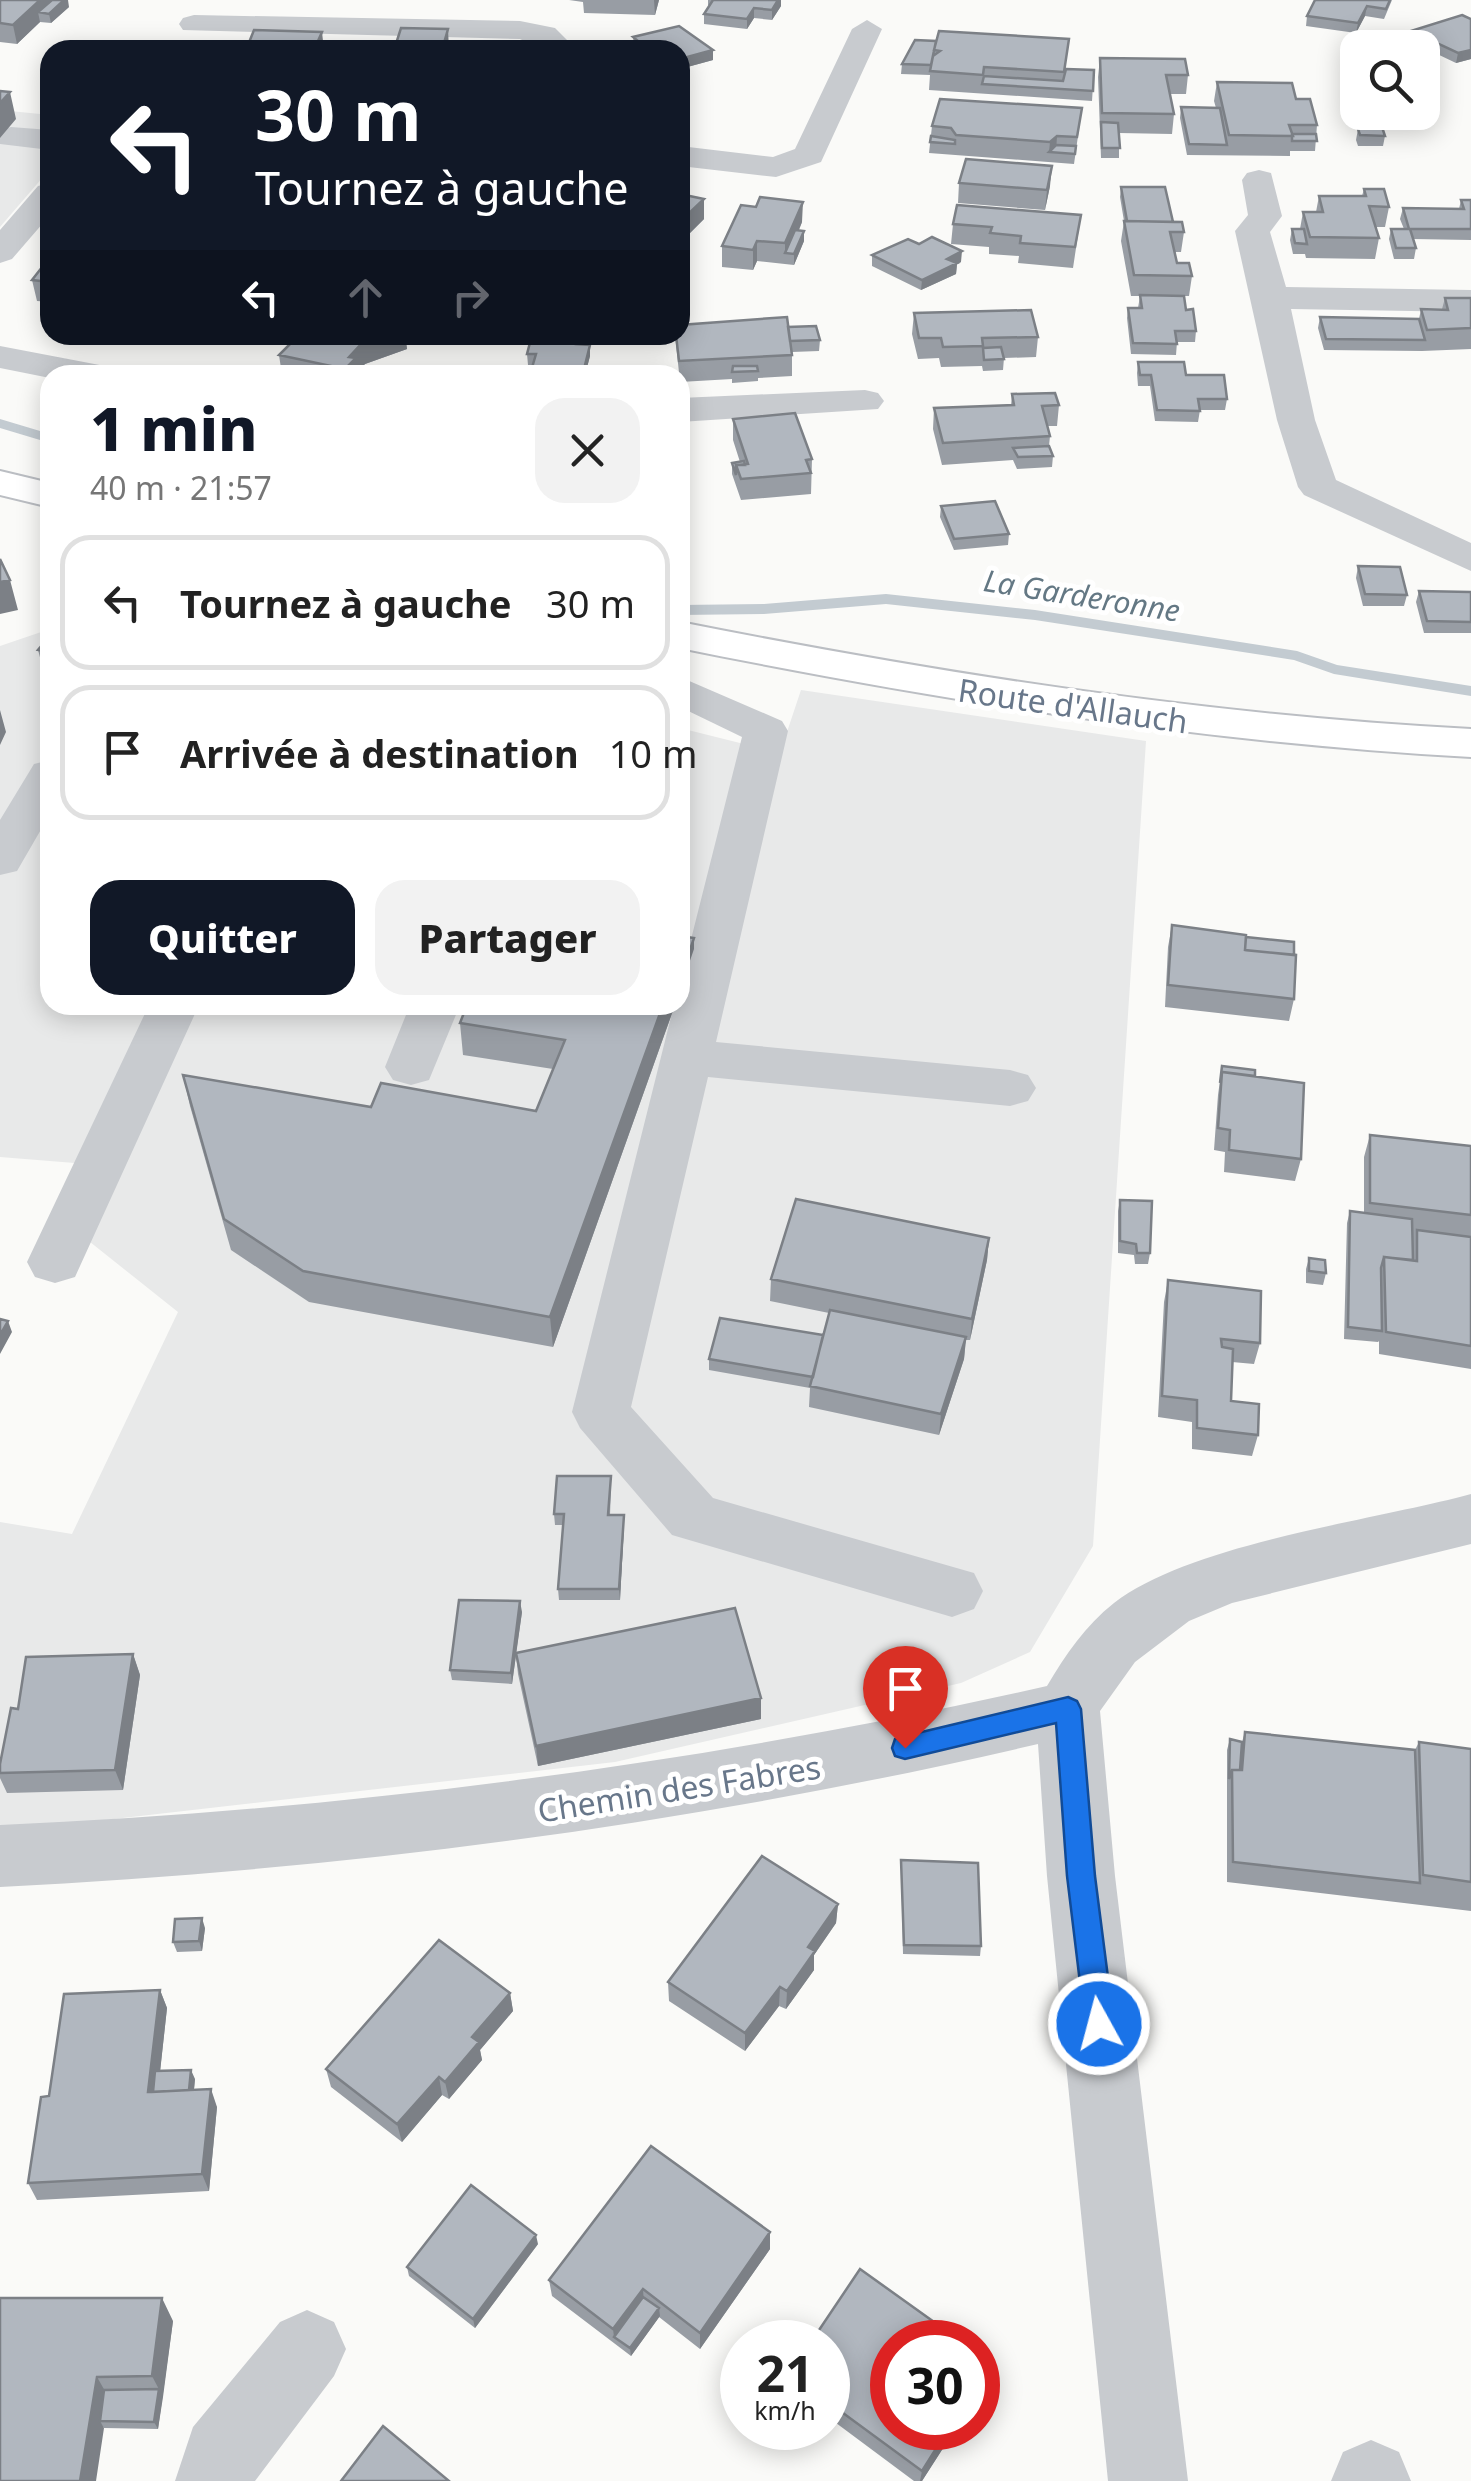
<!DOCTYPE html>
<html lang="fr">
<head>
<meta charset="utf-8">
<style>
  :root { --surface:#fff; --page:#f2f2f2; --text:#222; --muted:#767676; --line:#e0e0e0; --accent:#111827 }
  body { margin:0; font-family:"Noto Sans",sans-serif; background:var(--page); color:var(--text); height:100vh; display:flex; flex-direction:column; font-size:38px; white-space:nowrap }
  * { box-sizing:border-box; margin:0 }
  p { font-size:32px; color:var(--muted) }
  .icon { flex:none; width:55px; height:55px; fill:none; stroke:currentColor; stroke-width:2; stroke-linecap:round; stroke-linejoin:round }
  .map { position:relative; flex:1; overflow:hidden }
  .sheet { position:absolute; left:40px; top:365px; width:650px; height:650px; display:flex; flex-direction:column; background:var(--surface); border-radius:30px; box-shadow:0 5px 25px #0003 }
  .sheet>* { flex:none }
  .hud { position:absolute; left:40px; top:40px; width:650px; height:305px; border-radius:30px; box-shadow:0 5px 25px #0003; background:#111827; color:#fff; overflow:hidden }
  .controls { position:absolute; left:1340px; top:30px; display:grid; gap:20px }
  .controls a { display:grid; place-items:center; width:100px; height:100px; border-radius:20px; background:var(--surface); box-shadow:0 5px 25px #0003; font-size:50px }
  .speed { position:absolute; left:720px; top:2320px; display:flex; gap:20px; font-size:50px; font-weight:700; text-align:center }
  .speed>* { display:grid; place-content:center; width:130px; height:130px; border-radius:50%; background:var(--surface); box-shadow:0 5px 25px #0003; line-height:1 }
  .speed small { font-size:25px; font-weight:400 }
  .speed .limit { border:15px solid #d22; background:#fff; color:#111 }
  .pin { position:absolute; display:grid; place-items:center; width:85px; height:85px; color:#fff; margin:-102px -42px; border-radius:50% 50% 50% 0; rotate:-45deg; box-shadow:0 0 10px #0007 }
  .pin .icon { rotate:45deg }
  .me { position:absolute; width:110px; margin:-55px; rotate:353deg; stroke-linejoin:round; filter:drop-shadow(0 0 8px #0008) }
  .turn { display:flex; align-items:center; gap:35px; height:210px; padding:0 50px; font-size:45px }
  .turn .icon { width:130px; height:130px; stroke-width:2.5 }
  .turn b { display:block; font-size:70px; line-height:85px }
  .lanes { display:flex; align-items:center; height:95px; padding:0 50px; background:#0003; justify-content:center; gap:50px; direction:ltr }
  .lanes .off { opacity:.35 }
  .round { display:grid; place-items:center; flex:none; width:105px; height:105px; border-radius:30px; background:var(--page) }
  .summary { display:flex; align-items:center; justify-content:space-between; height:170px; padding:0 50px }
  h1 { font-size:60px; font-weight:800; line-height:75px; color:var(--accent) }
  .button { display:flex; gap:20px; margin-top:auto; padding:20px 50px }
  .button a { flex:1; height:115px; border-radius:30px; background:var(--accent); color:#fff; font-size:40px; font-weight:800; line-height:115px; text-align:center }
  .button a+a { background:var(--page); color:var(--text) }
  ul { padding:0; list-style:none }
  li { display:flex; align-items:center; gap:30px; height:135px; margin:0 20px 15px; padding:0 30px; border:5px solid var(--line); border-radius:30px }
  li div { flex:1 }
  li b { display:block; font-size:38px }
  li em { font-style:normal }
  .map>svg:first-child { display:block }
  .built { fill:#e8e9e9 }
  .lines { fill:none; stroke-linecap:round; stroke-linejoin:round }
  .stream { fill:#c3cbd1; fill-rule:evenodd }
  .major-casing { stroke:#bbbec3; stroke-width:4 }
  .minor { fill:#c8cbcf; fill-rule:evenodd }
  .major { fill:#fff; fill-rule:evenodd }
  .wall { fill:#989da4 }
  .shaded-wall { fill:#7c8086 }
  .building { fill:#b1b7bf; stroke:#7c8086; stroke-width:2.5 }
  .route { fill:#1a73e8; stroke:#114b97; stroke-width:2.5 }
  .labels { text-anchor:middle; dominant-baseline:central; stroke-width:10; stroke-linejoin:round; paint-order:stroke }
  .far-water-label { font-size:30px; font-style:italic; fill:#647884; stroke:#fff }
  .street-label { font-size:32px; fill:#68778a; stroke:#fff }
</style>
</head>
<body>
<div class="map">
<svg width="1471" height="2481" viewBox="0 0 1471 2481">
  <rect width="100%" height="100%" fill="#fafaf8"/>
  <!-- built -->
  <path class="built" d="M0 110 50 115V169L0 227Z
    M50 629V1005H161L87 1164 0 1157V646Z
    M801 690 1146 741 1093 1546 1030 1652 961 1683 615 1762 0 1832V1522L72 1534 178 1312 85 1238 189 1005H680V728L780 753Z"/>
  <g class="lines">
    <!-- stream -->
    <path class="stream" d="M0 419 50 434V443L0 428Z
      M886 594 1035 610 1297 651 1337 665 1471 686V696L1334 674 1294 660 1035 620 886 604 764 614 680 615V605L764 604Z"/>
    <!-- major casing -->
    <g class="major-casing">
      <path id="major" d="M0 471 50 483V507L0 495Z
        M680 622C942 674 1204 715 1471 729V757C1204 742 942 701 680 648Z"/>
    </g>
    <!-- minor -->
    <path class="minor" d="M194 15 520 21 555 28 577 50H543L520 39 183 30 179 24 183 18Z
      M867 20 882 29 821 162 776 177 680 166V146L773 157 795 149 852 29Z
      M11 127 50 130V150L0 144V130Z
      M1259 170 1271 173 1282 216 1270 232 1286 287 1471 290V312L1291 309 1315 420 1336 480 1471 543V571L1304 495 1298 487 1277 420 1235 231 1248 215 1242 180 1247 173Z
      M50 183V215L12 259 0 263V230L38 186Z
      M0 346 110 367 116 375 50 378 0 368Z
      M865 390 878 393 884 401 878 409 680 422V398Z
      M680 677 782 721 788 731 716 1042 1010 1070 1028 1075 1036 1088 1028 1101 1010 1106 708 1077 631 1407 713 1498 974 1573 983 1591 974 1609 952 1617 672 1535 580 1428 572 1412 674 1005H680V983L742 737 680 707Z
      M50 760V814L17 871 0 875V820L34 764Z
      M149 1005H199L75 1277 55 1283 35 1277 27 1262Z
      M410 1005H460L429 1080 411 1085 393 1080 385 1067Z
      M1471 1494V1544L1232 1603 1189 1621 1135 1662 1100 1711 1115 1876 1188 2481H1108L1047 1876 1038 1744C696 1824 351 1869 0 1887V1825C354 1809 701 1764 1047 1686 1066 1654 1085 1626 1114 1603 1192 1543 1372 1521 1471 1494Z
      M307 2310 334 2322 346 2349 334 2376 255 2481H175L193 2427 280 2322Z
      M1371 2440 1399 2452 1411 2481H1331L1343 2452Z"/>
    <!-- major -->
    <use href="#major" class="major"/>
  </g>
  <!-- wall -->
  <path class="wall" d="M0 0 69 7 51 23 40 22 17 44 0 42Z
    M569 0H659L655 15 584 13 583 2Z
    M708 0H781V6L772 20 754 18 747 29 704 24V14L710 5H708Z
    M1392 0 1384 19 1365 16 1356 33 1306 26 1307 16Z
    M1471 19V59L1456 63 1435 53 1422 57V48H1402L1397 45 1398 35Z
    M679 26 713 50V60L680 69V50H637L634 47 633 37Z
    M915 40 1066 69 1094 70 1092 101 929 90 930 75 901 74 902 64Z
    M1100 58 1188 75 1186 94H1170L1174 114 1172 134 1119 133V158H1101L1098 77Z
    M1217 82 1296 99 1317 125 1315 151H1290V156L1187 155 1180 118 1181 107 1216 108 1214 101Z
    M1082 108 1074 164 929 153 932 126Z
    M1358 129 1385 136 1383 146H1358L1356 140Z
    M959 183 1050 186 1045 210 958 203Z
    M1121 187 1173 222 1184 232 1181 252H1175L1177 263 1192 276 1189 296H1184L1186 310 1196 331 1195 342H1177L1176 355 1131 354 1127 318 1128 308H1138L1140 296H1131L1121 241 1124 221 1120 197Z
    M1364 189 1389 207 1385 227H1375L1379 238 1375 259 1306 258 1305 254H1293L1290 240 1292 229H1300L1303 212H1316L1319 196H1362Z
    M680 194 704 219 685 238 680 237Z
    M1461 200H1471V240L1413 239 1416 248 1414 259H1394L1389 239 1391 229H1404L1400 219 1403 208 1459 209Z
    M1081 215 1073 268 1018 263 1019 256 989 254V247L951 244 953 224Z
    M802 222 799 230 804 231V241L794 265 757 261 753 270 722 267V246Z
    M919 244 961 262 957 264 956 274 921 290 872 266V255Z
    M50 257V302L37 301 32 280Z
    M1445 298H1471V349L1422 351 1324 350 1318 328 1320 317 1419 319 1421 309H1442Z
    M914 313 1038 337 1036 357 1004 358 1003 370 983 371 982 366 941 367 939 358 918 359 912 334Z
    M788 327 820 340 819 351 792 352V376L758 378V381L732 383V379L680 382 675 335Z
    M299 335H405L407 349 365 364 358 371V375H282L279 355Z
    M580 341 579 344 590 356 585 375H531L533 365H528L527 354Z
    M1138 362 1186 375 1227 399 1225 410H1200L1198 422 1155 421 1150 386H1138L1137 373Z
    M1012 394 1059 405 1057 426H1048L1050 436 1049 446 1053 456 1052 467 1017 469 1013 460 942 465 933 429 934 408 1011 406Z
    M733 419 812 459 811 494 741 500 732 474V463L740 462 733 440Z
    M941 506 1009 534 1008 545 954 550 940 517Z
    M1358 566 1407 595 1404 606H1363L1356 578Z
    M1419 591 1471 592V633H1424L1416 602Z
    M50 636V663L41 661 38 650Z
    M1172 925 1294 999 1289 1021 1165 1007 1168 947Z
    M288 1005H368L364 1015Z
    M467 1005H675L553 1347 309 1302 231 1250 190 1106 183 1075 371 1107 536 1111 553 1069 463 1055 460 1023Z
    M1222 1066 1255 1076 1301 1159 1295 1181 1224 1172 1225 1152 1214 1150 1218 1095Z
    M1370 1135 1471 1146V1369L1379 1354V1341L1378 1342 1344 1339 1347 1223 1350 1211 1364 1213V1157Z
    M1120 1200 1150 1253 1148 1264H1135L1134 1255 1118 1253V1211Z
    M989 1238 987 1260 970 1340H966L964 1359 939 1435 809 1407 810 1388 709 1370V1359L823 1335 829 1313 770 1301 771 1279Z
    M1309 1258 1326 1273 1323 1285 1306 1283V1269Z
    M1168 1280 1260 1343 1254 1364 1232 1362 1231 1401 1258 1435 1252 1456 1192 1449V1422L1158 1417 1164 1302Z
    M611 1488 610 1515 624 1526 620 1600H559L558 1589 563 1525H555L554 1514Z
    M522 1612 516 1653 761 1698V1719L538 1766 518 1674 516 1655 512 1684 452 1680 450 1670Z
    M133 1654 140 1675 123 1790 7 1793 0 1778V1764L18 1709Z
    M1245 1732 1415 1750 1419 1742 1471 1749V1911L1227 1882V1750L1230 1739 1242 1742Z
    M901 1860 981 1946 980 1956 903 1954Z
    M838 1904 836 1923 814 1955V1970L786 2009 779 2006 745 2051 669 2001 668 1982Z
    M205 1928 202 1951 177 1952 173 1942Z
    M160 1990 167 2008 160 2071 195 2079 194 2090 217 2107 209 2191 37 2200 28 2183 49 2096Z
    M510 1993 513 2011 480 2050 482 2060 449 2099 442 2095 402 2142 331 2087 326 2069Z
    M770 2232V2249L700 2349 659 2317 631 2356 552 2296 549 2280Z
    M538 2244 475 2328 409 2276 407 2267Z
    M0 2298 173 2321 158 2429 104 2428Z
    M828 2342 892 2428H956L922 2481H914L828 2417V2402L833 2394 828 2390Z"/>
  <!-- shaded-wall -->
  <path class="shaded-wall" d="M40 0H68L69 7 51 23 49 14 38 12 40 22 17 44 13 25Z
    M654 0H659L655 15Z
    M778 0H781V6L772 20V10Z
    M1367 6 1365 16 1356 33 1358 23Z
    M754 8V18L747 29V19Z
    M448 29 449 50H442Z
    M322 32 324 50H314Z
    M1437 43 1435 53 1422 57 1423 47Z
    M713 50V60L680 69V59Z
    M1471 50V59L1456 63 1458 53Z
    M10 92 16 119 0 138V103Z
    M1057 136 1056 152H1049L1050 142Z
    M1052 166 1050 186 1045 210 1047 190Z
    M704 199V219L685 238 684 218Z
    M803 202 802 222 789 253H785V243Z
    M804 231V241L794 265V254Z
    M757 241V261L753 270V250Z
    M962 251 961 262 957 264 956 274 921 290 922 280 947 259Z
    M386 335H405L407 349 365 364 358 371V375H346L345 369 349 357 362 343Z
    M590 345V356L585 375H583Z
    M10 580 18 610 0 614V582Z
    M0 710 6 732 0 745Z
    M694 938V949L680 990V966L687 948Z
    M663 1005H665L666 1030 553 1347 550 1317Z
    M666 1005H675L666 1030 665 1008Z
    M989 1238 987 1260 970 1340 972 1319Z
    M8 1321 12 1332 0 1354V1335Z
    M966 1337 964 1359 939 1435 941 1414Z
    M624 1515V1526L620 1600 619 1589Z
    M520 1601 522 1612 512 1684 511 1673Z
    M133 1654 140 1675 123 1790 115 1770Z
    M761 1698V1719L538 1766 536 1746Z
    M838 1904 836 1923 814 1955V1970L786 2009 787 1991 808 1947Z
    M202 1918 205 1928 202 1951 199 1941Z
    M780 1987 779 2006 745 2051V2033Z
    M160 1990 167 2008 157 2100 148 2092Z
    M510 1993 513 2011 480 2050 482 2060 449 2099 445 2082 472 2037Z
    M191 2070 195 2079 192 2108 188 2099Z
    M439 2077 442 2095 402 2142 397 2124Z
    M211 2089 217 2107 209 2191 202 2174Z
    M770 2232V2249L700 2349V2333Z
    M536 2235 538 2244 475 2328 473 2319Z
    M643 2289 644 2305 614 2337 613 2329Z
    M162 2298 173 2321 163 2397 152 2376Z
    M659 2308 660 2316 631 2356 630 2348Z
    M990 2363 987 2378 978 2393V2383Z
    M97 2377 109 2398 100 2421 104 2428 96 2481H80Z
    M159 2389 163 2397 158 2429 154 2422Z
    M949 2428H956L922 2481H920L922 2471Z"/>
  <!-- building -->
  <path class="building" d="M0 0H40L13 25 0 23Z
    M52 0H64L49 14 38 12Z
    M713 0H778L772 10 754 8 747 19 704 14Z
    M1315 0H1390L1386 9 1367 6 1358 23 1307 16Z
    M1462 15 1471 19V50L1458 53 1437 43 1423 47 1398 35Z
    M679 26 713 50 680 59V50H649L633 37Z
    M401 28 448 29 442 50H394Z
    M254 30 322 32 314 50H246Z
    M939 31 1069 39 1064 72 984 67 983 75 930 71 933 56 940 51 934 50Z
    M915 40 936 41 931 65 902 64Z
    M1100 58 1185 59 1188 75H1166L1174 114 1102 113Z
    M1066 69 1094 70 1093 91 982 84 984 76 1063 81Z
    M1217 82 1292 83 1296 99H1310L1317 125H1289L1293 136 1229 135Z
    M0 91 10 92 0 103Z
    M940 99 1082 108 1077 137 1057 136 1050 142 956 135 951 128 932 126Z
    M1181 107 1220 108 1227 145 1189 144Z
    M1101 122 1118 123 1120 148H1102Z
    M1382 127 1385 136 1360 135 1358 129Z
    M1292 134H1316L1317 141H1292Z
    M931 136 955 140V144L930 142Z
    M1056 145 1076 146 1075 154 1049 152Z
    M966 159 1052 166 1047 190 959 183Z
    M1121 187H1165L1173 222 1127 221Z
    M1364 189H1384L1389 207 1369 206 1379 238 1310 237 1303 212H1323L1319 196H1366Z
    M680 194 704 199 684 218 680 217Z
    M760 197 803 202 785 243 757 241 753 250 722 246 741 205 756 207Z
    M1461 200H1471V229H1410L1416 248H1396L1391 229H1409L1403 208 1464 209Z
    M957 205 1081 215 1075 247 1020 243 1021 236 990 233 992 227 953 224Z
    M1124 221 1182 222 1184 232H1170L1177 263H1189L1192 276 1134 275Z
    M1292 229H1304L1307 244 1295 243Z
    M795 230 804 231 794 254 785 253Z
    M932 237 962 251 947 259 957 263 922 280 872 255 908 239 919 244Z
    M50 257V282L32 280Z
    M1140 295 1184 296 1186 310 1193 309 1196 331H1175L1177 344 1133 343 1128 308H1142Z
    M1445 298H1471V328L1427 330 1421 309 1448 310Z
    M1031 310 1038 337 982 338 983 346 943 347 941 338H919L914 313Z
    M787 317 792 355 679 361 676 335H680V325Z
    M1320 317 1419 319 1425 340 1326 339Z
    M816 326 820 340 790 341 788 327Z
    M299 335H386L362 343 349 357 356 358 345 369 279 355Z
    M532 335H578L576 344 590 345 583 373 531 371 536 354H527Z
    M1001 347 1004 359 984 360 983 348Z
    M1138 362H1184L1186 375H1224L1227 399H1198L1200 411 1157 410 1151 375H1140Z
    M733 366H757L758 371 732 372Z
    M1055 393 1059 405 1042 406 1050 436 943 443 934 408 1014 405 1012 394Z
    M795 413 812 459 806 460 811 473 741 479 736 465 748 464 733 419Z
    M1049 446 1053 456 1018 457 1013 448Z
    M744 461 745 465H736V475L732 463Z
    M995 501 1009 534 954 539 941 506Z
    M0 559 10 580 0 582Z
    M1358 566 1400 567 1407 595 1365 594Z
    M1419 591 1471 592V622L1427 621Z
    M50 636V652L38 650Z
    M1172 925 1246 935 1245 950 1296 955 1294 999 1168 985Z
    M680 936 694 938 687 959V948L680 947Z
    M1246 937 1294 942V955L1245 950Z
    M680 947 687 948 680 966Z
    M467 1005H663L550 1317 303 1271 224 1219 183 1075 371 1107 381 1083 536 1111 565 1040 460 1023Z
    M1222 1066 1255 1070V1076L1222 1072 1220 1083Z
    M1222 1072 1304 1083 1301 1159 1229 1150 1230 1130 1218 1128Z
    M1370 1135 1471 1146V1215L1370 1203Z
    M796 1199 989 1238 972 1319 771 1279Z
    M1120 1200 1152 1201 1150 1253H1137L1136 1244 1120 1241Z
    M1350 1211 1412 1219 1413 1260 1384 1257 1381 1268 1382 1331 1348 1327Z
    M1417 1230 1471 1237V1346L1386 1332 1384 1257 1417 1261Z
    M1309 1258 1325 1260 1326 1273 1309 1271Z
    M1168 1280 1261 1291 1260 1343 1221 1339 1222 1347 1233 1349 1231 1401 1259 1404 1258 1435 1197 1428V1400L1162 1396Z
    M830 1310 966 1337 941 1414 810 1386Z
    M720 1318 823 1335 813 1377 709 1359Z
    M0 1319 8 1321 0 1335Z
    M557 1476H611L608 1515H624L619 1589H558L564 1514H554Z
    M459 1600 520 1601 511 1673 450 1670Z
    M735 1608 761 1698 536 1746 516 1653Z
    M133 1654 115 1770 0 1773V1764L11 1708 18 1709 26 1657Z
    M1245 1732 1415 1750 1420 1883 1233 1862 1232 1770H1242Z
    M1230 1739 1242 1742 1240 1770H1232L1229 1779Z
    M1419 1742 1471 1749V1882L1423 1875Z
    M762 1856 838 1904 808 1947 815 1951 787 1991 780 1987 745 2033 668 1982Z
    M901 1860 978 1863 981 1946 904 1945Z
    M202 1918 199 1941 173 1942 175 1919Z
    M439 1940 510 1993 472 2037 479 2042 445 2082 439 2077 397 2124 326 2069Z
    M160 1990 148 2092 211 2089 202 2174 28 2183 41 2097 49 2096 64 1994Z
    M191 2070 189 2090 153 2092 155 2071Z
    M651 2146 770 2232 700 2333 643 2289 613 2329 549 2280Z
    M471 2185 536 2235 473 2319 407 2267Z
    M860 2269 962 2342H892V2428H949L922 2471 828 2402 840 2384 828 2374V2342H811Z
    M643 2297 659 2308 630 2348 614 2337Z
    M0 2298H162L152 2376 97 2377 80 2481H0Z
    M978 2354 990 2363 978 2383Z
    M159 2389 154 2422 100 2421 104 2390Z
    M383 2426 449 2481H341Z"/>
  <!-- route -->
  <path class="route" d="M1068 1697 1077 1701 1081 1709 1095 1876 1114 2024 1110 2033 1099 2037 1089 2033 1085 2024 1067 1876 1056 1723 905 1759 895 1756 892 1748 895 1739 905 1736Z"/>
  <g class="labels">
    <!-- far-water labels -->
    <g class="far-water-label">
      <text transform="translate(1082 595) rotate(9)">La Garderonne</text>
    </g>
    <!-- street labels -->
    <g class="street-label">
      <text transform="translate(1073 705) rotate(8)">Route d'Allauch</text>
      <text transform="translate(679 1788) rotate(-9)">Chemin des Fabres</text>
    </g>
  </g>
</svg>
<div class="controls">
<a><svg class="icon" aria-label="search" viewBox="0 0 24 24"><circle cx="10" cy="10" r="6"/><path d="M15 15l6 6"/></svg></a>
</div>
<div class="speed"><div>21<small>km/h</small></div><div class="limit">30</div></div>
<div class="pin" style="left:905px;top:1748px;background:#d93025"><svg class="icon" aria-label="arrive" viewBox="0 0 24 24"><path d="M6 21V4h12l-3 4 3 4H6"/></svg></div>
<svg class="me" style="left:1099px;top:2024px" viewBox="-20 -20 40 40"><circle r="17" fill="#1a73e8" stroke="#fff" stroke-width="3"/><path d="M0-11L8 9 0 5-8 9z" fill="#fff"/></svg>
<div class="hud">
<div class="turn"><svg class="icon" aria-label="left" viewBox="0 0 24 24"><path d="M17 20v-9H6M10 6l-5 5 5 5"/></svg><div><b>30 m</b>Tournez à gauche</div></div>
<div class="lanes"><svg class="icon" aria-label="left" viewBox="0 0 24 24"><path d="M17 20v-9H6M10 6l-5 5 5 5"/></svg><svg class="icon off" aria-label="ahead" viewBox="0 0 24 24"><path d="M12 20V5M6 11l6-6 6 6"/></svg><svg class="icon off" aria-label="right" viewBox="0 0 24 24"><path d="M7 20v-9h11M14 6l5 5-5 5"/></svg></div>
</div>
<section class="sheet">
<div class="summary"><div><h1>1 min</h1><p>40 m · 21:57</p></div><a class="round"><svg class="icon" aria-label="close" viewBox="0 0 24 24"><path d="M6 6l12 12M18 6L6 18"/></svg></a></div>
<ul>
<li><svg class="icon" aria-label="left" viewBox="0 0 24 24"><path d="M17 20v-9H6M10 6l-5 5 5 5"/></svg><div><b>Tournez à gauche</b></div><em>30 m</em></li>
<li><svg class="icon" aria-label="arrive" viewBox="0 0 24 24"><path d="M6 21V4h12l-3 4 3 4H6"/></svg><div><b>Arrivée à destination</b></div><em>10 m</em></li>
</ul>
<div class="button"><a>Quitter</a><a>Partager</a></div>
</section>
</div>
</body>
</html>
